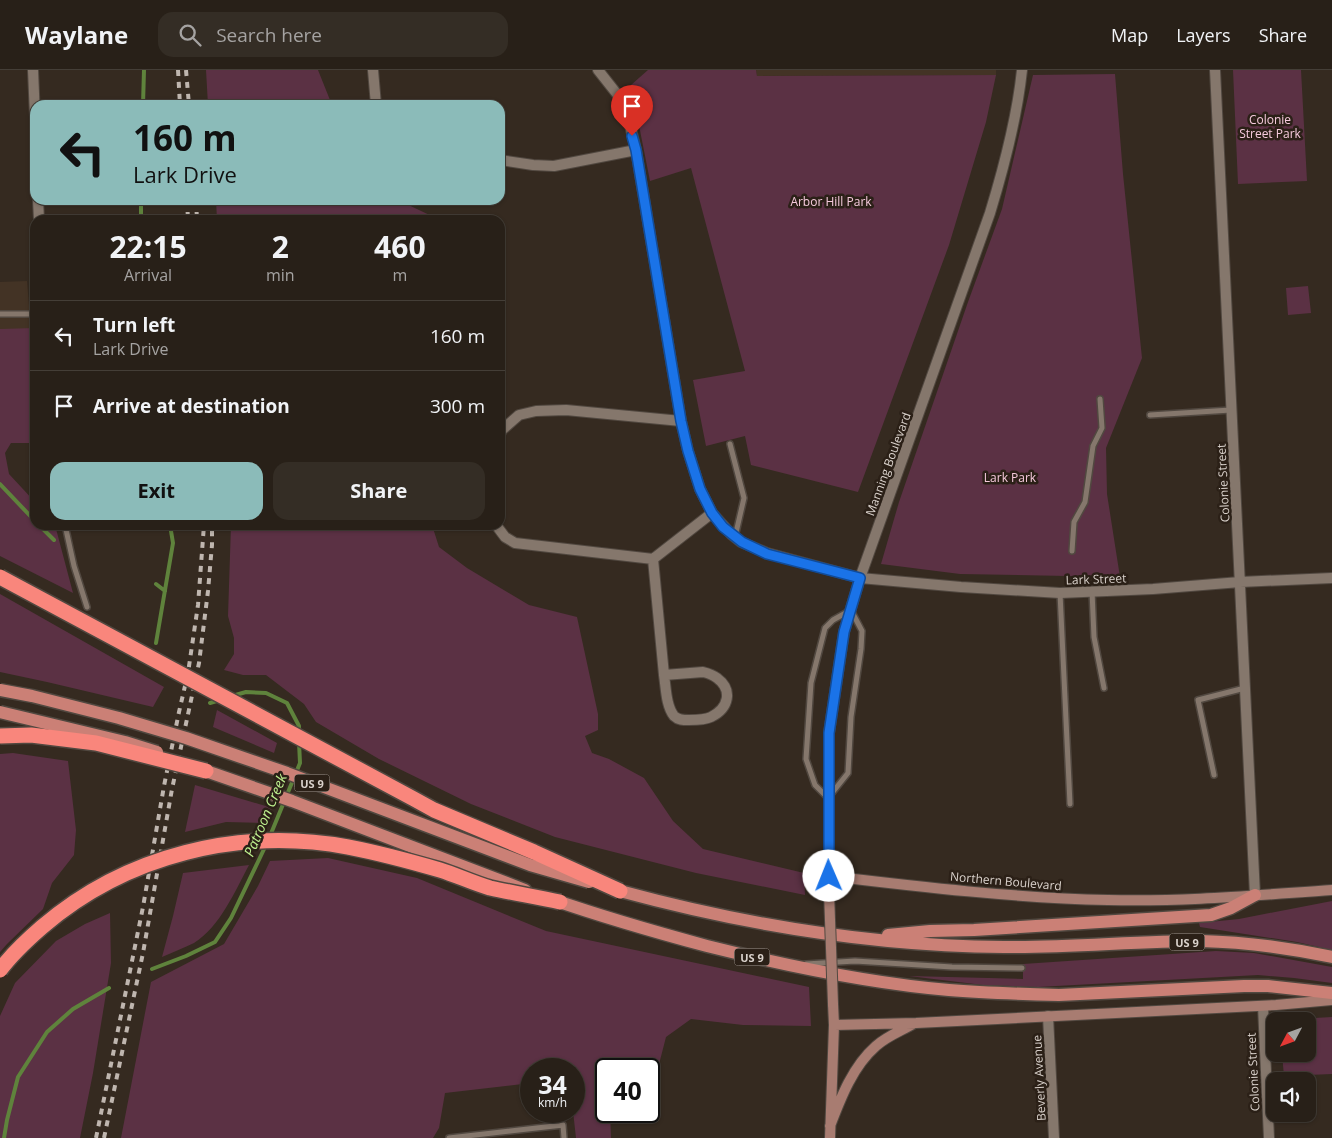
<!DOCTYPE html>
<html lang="en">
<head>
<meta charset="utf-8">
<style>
  :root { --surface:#282018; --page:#342d25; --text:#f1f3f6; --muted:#a5a3a2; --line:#443e37; --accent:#8bbbb9 }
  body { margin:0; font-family:"Open Sans",sans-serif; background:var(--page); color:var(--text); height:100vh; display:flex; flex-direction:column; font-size:19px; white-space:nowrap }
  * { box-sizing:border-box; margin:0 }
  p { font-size:16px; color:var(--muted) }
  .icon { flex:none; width:28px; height:28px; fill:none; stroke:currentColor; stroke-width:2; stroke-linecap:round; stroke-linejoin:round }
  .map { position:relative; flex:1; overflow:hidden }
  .drawer { position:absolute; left:30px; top:145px; width:475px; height:315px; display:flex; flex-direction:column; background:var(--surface); border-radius:15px; box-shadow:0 1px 4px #0004,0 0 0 1px var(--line) }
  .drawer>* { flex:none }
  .guide { position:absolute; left:30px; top:30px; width:475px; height:105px; border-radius:15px; box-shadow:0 1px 4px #0004,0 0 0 1px var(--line); background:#8bbbb9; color:#111; overflow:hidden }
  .needle { width:32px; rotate:229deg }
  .tools { position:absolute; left:1266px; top:942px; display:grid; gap:10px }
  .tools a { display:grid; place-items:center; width:50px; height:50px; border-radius:10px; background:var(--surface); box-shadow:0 1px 4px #0004,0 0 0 1px var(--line); font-size:25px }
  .speed { position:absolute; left:520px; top:988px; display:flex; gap:10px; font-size:25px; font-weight:700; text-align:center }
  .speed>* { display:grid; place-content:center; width:65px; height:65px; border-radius:50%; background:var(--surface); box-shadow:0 1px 4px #0004,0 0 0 1px var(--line); line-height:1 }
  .speed small { font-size:12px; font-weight:400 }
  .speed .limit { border:2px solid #111; border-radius:8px; background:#fff; color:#111 }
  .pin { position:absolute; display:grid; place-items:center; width:42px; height:42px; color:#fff; margin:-51px -21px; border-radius:50% 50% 50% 0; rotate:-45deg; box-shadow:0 0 5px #0007 }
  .pin .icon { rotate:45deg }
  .me { position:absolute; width:55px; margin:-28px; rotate:359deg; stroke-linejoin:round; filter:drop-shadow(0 0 4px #0008) }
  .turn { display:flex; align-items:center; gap:18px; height:105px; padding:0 20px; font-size:22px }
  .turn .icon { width:65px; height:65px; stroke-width:2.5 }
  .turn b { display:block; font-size:35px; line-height:42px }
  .eta { display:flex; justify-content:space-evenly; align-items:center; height:85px; text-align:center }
  .eta b { font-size:30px; font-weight:700; line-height:35px }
  .primary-button { display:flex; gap:10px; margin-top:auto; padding:10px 20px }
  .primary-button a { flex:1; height:58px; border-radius:15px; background:var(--accent); color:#111; font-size:20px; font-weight:700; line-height:58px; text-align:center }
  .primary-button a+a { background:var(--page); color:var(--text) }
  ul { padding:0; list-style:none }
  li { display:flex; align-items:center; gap:15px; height:70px; padding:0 20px; border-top:1px solid var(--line) }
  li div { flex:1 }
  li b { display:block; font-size:19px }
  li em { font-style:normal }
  header { display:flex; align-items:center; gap:30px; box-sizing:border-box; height:70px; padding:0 25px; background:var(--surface); border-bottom:1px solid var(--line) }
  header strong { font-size:24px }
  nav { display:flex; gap:28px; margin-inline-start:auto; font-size:18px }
  .search { width:350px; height:45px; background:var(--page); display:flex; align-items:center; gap:12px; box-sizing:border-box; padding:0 18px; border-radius:15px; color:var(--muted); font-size:19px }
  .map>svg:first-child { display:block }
  .built { fill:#433325 }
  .green { fill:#5b3144 }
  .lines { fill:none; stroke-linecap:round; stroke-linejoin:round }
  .stream { stroke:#5f833c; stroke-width:4 }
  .service-casing { stroke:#514840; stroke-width:8 }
  .minor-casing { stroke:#514840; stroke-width:12 }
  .tertiary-casing { stroke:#514840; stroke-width:12 }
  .secondary-casing { stroke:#514840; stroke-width:12 }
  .primary-casing { stroke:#514840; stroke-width:15 }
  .service { stroke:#85776c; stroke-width:5 }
  .minor { stroke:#85776c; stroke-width:10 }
  .tertiary { stroke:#85776c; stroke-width:10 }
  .secondary { stroke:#a87c71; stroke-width:10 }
  .primary { stroke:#cb8076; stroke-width:12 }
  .rail { stroke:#bfb6af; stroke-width:4; stroke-dasharray:6 6; stroke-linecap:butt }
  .secondary-bridge-casing { stroke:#514840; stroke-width:12; stroke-linecap:butt }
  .primary-bridge-casing { stroke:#514840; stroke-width:15; stroke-linecap:butt }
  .motorway-bridge-casing { stroke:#514840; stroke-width:18; stroke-linecap:butt }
  .secondary-bridge { stroke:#a87c71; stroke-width:10 }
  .primary-bridge { stroke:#cb8076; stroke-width:12 }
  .motorway-bridge { stroke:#f9867c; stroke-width:15 }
  .route-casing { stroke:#114b97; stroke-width:12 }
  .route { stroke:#1a73e8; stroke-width:9 }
  .labels { text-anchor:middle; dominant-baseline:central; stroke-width:5; stroke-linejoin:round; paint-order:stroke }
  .shield { fill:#2b2017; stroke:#a69d96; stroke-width:1 }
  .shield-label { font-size:11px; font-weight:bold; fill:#dad2cc }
  .park-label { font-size:12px; fill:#f6cadd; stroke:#2b2017 }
  .street-label { font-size:12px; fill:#dad2cc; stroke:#2b2017 }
  .water-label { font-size:14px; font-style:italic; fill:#bff290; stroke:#2b2017 }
</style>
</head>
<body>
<header>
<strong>Waylane</strong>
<div class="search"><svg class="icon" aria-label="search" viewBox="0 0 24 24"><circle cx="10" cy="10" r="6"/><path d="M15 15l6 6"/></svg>Search here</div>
<nav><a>Map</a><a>Layers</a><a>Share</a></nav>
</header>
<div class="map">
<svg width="1332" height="1068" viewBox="0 0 1332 1068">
  <rect width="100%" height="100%" fill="#352a20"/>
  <!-- built -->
  <path class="built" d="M756 0H996V5L757 6Z
    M27 211 35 307 0 332V212Z"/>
  <!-- green -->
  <path class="green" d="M206 0H318L332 35H208Z
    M648 0H756L757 6 996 5 986 52 949 175 858 422 751 395 745 366 706 376 693 310 745 301 691 98 650 111 631 15Z
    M1233 0H1301L1307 111 1238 114Z
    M1115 4 1123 104 1142 288 1106 378 1107 424 1120 507 960 504 881 494 899 432 968 232 1002 139 1033 5Z
    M216 130H398L440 150H217Z
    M1308 216 1311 243 1288 245 1286 218Z
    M35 258V373H11L5 383 9 404 35 432V455H55L73 523 0 486V259Z
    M231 455H432L439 477 467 498 529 535 577 547 598 644V660L585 666 592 683 609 689 644 708 673 751 703 779 804 803 805 825 696 803 555 767 471 734 379 689 316 652 304 634 266 605H243L224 600 234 584V568L228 546Z
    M0 524 164 617 153 637 47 612 0 602Z
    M217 640 277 673 274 683 213 657Z
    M13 683 68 691 76 760 74 785 52 813 43 839 7 874 0 882V684Z
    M195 715 272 738 265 753 226 752 185 762Z
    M328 788 417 808 546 861 809 917 811 956 743 955 691 949 666 967 656 1006 649 1007V999H606V1041H610L611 1068H576L573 1041 574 999H531V1013L445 1023 439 1058 433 1068H121L151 912 224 874 258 816 270 791Z
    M249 795C235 821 220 857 194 873 184 878 173 882 162 887L173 846 183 803Z
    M1332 831V880L1297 872 1200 857 1199 853 1239 849Z
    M110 843 111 893 93 1003 80 1068H0V946L15 913 56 871 85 854Z
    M1216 881 1254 883 1332 897V913L1294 908 1258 905 1038 917 983 915 909 906 1023 909V894Z
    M1332 947V1004L1284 1006 1282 984H1308V951H1280V950Z"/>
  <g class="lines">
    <!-- stream -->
    <path class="stream" d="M143 35 144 0
      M141 150V130
      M0 414 35 451
      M39 455 54 470
      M156 514 165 521
      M156 573 173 473 170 455
      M232 626 246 622 266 623 287 633 299 656V662
      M210 633 220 630
      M270 766 300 693 299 672
      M152 899 186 886 215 872 231 848 266 775
      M4 1068 7 1050 18 1007 47 962 73 939 109 918"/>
    <!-- service casing -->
    <g class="service-casing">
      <path id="service" d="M0 244H35
        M1150 345 1231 340
        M730 374 744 428 735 467
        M65 455 74 496 87 537
        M1072 481 1074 452 1085 432 1093 376 1102 358 1100 329
        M1092 521 1094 567 1104 618
        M1060 523 1070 734
        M851 540 862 561 861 579 851 647 848 703 828 728 815 715 806 689 811 613 825 558 833 550Z
        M1214 705 1198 630 1245 618
        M806 894 855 891 952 897 1022 898
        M449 1068 563 1055 564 1068"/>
    </g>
    <!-- minor casing -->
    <g class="minor-casing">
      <path id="minor" d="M33 0 35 47
        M373 0 376 35
        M598 0 617 24 629 51 636 80 681 351 688 381 700 419 712 443 731 464 741 472 767 483 860 508 961 517 1060 523 1153 519 1240 512 1332 508
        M1215 0 1255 825
        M500 90 533 95 554 96 636 80
        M38 130 39 150
        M500 364 502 360 519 345 536 341 566 340 681 351
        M496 455 505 467 515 473 653 489 712 443
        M653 489 664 605
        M703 602C707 603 713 605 717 608 733 620 729 638 711 647 705 650 696 650 689 650 683 650 678 650 674 646 666 636 666 618 664 605Z
        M1263 936 1269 1068
        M1048 946 1054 1068"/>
    </g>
    <!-- tertiary casing -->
    <g class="tertiary-casing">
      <path id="tertiary" d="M829 806V663L844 562 860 508 990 143C1004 97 1017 49 1022 0"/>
    </g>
    <!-- secondary casing -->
    <g class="secondary-casing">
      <path id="secondary" d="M829 822V806C921 817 1015 828 1108 830 1183 832 1258 825 1332 820
        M834 955 916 953 1276 935 1332 930
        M830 1056C841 1027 853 996 876 976 887 966 901 961 913 954
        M830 1068 834 955 833 934"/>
    </g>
    <!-- primary casing -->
    <g class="primary-casing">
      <path id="primary" d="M206 701 292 731 525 820
        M620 821C745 855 874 876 1004 877 1070 878 1135 871 1201 871 1245 872 1289 878 1332 887
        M551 829C603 847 655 862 707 876 787 896 867 913 949 920 986 923 1022 924 1059 925L1244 916H1268L1332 923
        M888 865 930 861 974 860 1211 845 1231 838 1255 825"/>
    </g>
    <!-- service -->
    <use href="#service" class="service"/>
    <!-- minor -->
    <use href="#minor" class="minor"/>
    <!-- tertiary -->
    <use href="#tertiary" class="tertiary"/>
    <!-- secondary -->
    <use href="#secondary" class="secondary"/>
    <!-- primary -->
    <use href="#primary" class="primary"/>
    <!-- rail -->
    <path class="rail" d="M178 0 180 35
      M186 0 189 35
      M187 130 188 150
      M196 130 197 150
      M96 1068 143 837 164 716 179 642 188 603 198 535 204 455
      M104 1068 143 883 172 719 199 593 208 521 212 475V455"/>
    <!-- secondary-bridge casing -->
    <g class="secondary-bridge-casing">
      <path id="secondary-bridge" d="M829 822 833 934"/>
    </g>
    <!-- primary-bridge casing -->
    <g class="primary-bridge-casing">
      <path id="primary-bridge" d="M0 620 32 626 119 648 186 668 287 703 530 795 589 812
        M0 642 125 672 157 682"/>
    </g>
    <!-- motorway-bridge casing -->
    <g class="motorway-bridge-casing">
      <path id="motorway-bridge" d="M0 507 414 729 434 740 534 782 620 821
        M0 666 31 665 96 673 206 701
        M0 900C12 884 27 870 42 857 126 785 239 757 348 777 379 783 409 791 440 800 456 805 473 813 490 818 513 823 537 827 560 832"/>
    </g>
    <!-- secondary-bridge -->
    <use href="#secondary-bridge" class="secondary-bridge"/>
    <!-- primary-bridge -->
    <use href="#primary-bridge" class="primary-bridge"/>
    <!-- motorway-bridge -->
    <use href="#motorway-bridge" class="motorway-bridge"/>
  </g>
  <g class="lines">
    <!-- route casing -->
    <g class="route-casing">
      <path id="route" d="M632 66 636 80 681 351 688 381 700 419 712 443 723 457 742 472 767 484 860 508 844 562 829 663V806"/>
    </g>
    <!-- route -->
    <use href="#route" class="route"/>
  </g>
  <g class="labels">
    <!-- shield labels -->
    <g class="shield">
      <rect x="294.5" y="704.5" width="35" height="17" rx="4"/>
      <rect x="1169.5" y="863.5" width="35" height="17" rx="4"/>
      <rect x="734.5" y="878.5" width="35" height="17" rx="4"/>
    </g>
    <g class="shield-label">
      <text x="312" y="713">US 9</text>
      <text x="1187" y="872">US 9</text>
      <text x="752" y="887">US 9</text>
    </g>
    <!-- park labels -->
    <g class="park-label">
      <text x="1270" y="49">Colonie<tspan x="1270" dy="14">Street Park</tspan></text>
      <text x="831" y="131">Arbor Hill Park</text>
      <text x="1010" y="407">Lark Park</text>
    </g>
    <!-- street labels -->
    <g class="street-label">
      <text transform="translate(888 394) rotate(-70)">Manning Boulevard</text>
      <text transform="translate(1223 413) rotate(-93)">Colonie Street</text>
      <text transform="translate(1096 509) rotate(-2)">Lark Street</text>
      <text transform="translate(1006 811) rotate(5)">Northern Boulevard</text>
      <text transform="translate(1253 1002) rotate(-93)">Colonie Street</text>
      <text transform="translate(1039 1008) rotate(-93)">Beverly Avenue</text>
    </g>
    <!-- water labels -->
    <g class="water-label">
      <text transform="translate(265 745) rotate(-67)">Patroon Creek</text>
    </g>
  </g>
</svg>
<div class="tools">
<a><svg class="needle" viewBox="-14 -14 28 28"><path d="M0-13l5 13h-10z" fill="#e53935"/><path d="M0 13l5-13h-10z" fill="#a5a3a2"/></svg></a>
<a><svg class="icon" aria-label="sound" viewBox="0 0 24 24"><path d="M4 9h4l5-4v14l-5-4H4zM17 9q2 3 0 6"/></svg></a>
</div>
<div class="speed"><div>34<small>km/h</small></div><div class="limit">40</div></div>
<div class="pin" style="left:632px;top:66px;background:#d93025"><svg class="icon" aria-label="arrive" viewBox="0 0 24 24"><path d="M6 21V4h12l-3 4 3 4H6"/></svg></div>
<svg class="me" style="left:829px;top:806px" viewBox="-20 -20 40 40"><circle r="19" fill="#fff"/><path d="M0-13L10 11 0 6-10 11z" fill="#1a73e8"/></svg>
<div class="guide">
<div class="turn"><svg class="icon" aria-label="left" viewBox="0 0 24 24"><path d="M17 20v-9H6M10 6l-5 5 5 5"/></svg><div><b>160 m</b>Lark Drive</div></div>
</div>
<section class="drawer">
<div class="eta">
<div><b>22:15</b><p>Arrival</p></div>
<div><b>2</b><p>min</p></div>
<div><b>460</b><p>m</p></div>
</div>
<ul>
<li><svg class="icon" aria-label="left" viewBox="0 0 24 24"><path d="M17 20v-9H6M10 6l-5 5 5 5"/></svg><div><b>Turn left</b><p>Lark Drive</p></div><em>160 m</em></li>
<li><svg class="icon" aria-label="arrive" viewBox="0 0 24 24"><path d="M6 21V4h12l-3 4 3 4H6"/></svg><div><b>Arrive at destination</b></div><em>300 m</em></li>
</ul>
<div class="primary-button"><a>Exit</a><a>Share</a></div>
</section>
</div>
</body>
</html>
